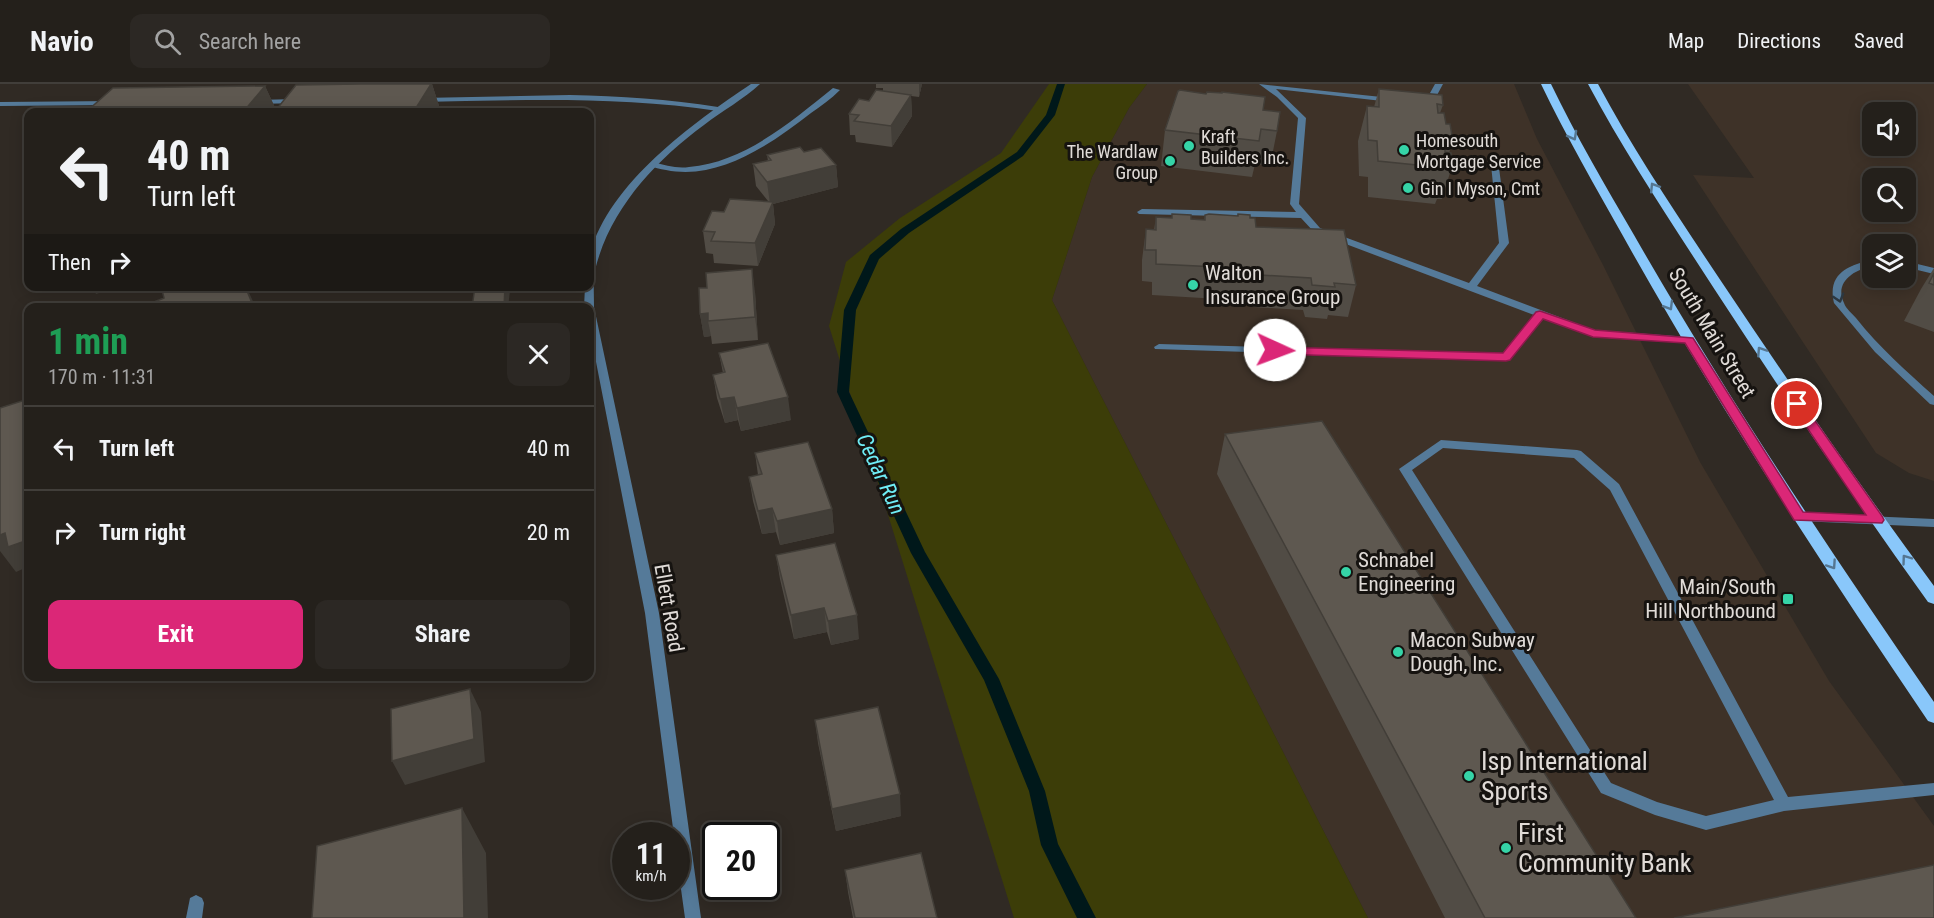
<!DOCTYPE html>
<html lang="en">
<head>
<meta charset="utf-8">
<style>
  :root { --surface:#24201b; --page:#2c2824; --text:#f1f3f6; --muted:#a3a3a3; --line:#413e3a; --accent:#db2777 }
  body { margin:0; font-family:"Roboto Condensed",sans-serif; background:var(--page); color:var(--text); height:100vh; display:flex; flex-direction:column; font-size:22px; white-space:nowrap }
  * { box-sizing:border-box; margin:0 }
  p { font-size:20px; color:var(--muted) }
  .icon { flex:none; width:33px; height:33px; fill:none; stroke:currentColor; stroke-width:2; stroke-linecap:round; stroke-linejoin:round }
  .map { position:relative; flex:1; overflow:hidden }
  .drawer { position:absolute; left:24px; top:219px; width:570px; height:378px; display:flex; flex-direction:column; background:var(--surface); border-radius:12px; box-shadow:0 3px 15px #0003,0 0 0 2px var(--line) }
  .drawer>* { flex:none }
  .top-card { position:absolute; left:24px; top:24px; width:570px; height:183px; border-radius:12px; box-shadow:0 3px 15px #0003,0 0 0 2px var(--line); background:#24201b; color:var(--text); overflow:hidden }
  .controls { position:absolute; left:1862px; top:18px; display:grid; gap:12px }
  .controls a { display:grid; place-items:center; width:54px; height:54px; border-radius:12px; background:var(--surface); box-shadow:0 3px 15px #0003,0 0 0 2px var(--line); font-size:30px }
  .speed { position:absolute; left:612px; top:738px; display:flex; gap:12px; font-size:30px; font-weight:700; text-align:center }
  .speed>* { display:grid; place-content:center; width:78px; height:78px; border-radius:50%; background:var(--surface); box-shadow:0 3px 15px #0003,0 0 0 2px var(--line); line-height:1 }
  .speed small { font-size:15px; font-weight:400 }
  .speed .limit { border:3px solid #111; border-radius:9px; background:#fff; color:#111 }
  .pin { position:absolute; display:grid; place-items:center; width:51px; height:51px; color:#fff; margin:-26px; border:3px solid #fff; border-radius:50%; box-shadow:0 2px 6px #0007 }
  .me { position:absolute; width:66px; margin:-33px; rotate:92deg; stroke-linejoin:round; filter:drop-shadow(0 0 4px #0008) }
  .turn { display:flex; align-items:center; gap:21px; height:126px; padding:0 24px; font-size:27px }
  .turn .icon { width:78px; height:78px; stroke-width:2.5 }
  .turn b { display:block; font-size:42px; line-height:51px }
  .then { display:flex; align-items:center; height:57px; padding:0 24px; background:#0003; gap:12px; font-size:22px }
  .round { display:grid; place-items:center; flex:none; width:63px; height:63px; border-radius:12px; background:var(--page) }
  .overview { display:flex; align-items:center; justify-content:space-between; height:102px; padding:0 24px }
  h1 { font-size:36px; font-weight:700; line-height:45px; color:#1e9e55 }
  .action { display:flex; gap:12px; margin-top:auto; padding:12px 24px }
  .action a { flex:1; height:69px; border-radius:12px; background:var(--accent); color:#fff; font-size:24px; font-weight:700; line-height:69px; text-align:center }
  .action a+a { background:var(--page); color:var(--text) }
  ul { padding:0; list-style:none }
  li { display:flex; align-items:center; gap:18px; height:84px; padding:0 24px; border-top:2px solid var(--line) }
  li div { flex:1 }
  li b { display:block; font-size:22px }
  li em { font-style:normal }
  header { display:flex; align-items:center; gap:36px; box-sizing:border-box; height:84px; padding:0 30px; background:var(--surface); border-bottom:2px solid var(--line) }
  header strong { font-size:28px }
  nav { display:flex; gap:33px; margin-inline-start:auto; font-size:21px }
  .search { width:420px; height:54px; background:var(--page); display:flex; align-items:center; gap:15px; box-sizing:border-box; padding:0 21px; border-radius:12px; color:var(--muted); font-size:22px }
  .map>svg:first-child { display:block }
  .built { fill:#3e3228; fill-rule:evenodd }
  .green { fill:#3c3d08 }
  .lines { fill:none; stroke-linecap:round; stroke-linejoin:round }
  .stream { fill:#00181a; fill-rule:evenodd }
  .service { fill:#557a99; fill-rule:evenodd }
  .minor { fill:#557a99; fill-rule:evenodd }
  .tertiary { fill:#557a99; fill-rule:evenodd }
  .primary { fill:#89c7fa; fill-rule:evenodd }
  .wall { fill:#514c45 }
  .shaded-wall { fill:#423e38 }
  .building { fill:#5e5850; stroke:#423e38; stroke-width:1.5 }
  .oneway { stroke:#557691 }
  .oneway2 { stroke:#2c3740 }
  .route { fill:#db2777; stroke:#8e194d; stroke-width:1.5 }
  .poi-dot { fill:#35d4a7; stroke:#161310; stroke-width:2 }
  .labels { text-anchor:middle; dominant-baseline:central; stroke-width:6; stroke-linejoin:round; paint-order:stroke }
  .far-poi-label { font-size:18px; fill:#e0dbd7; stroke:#161310; text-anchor:start }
  .poi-label { font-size:21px; fill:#e0dbd7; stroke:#161310; text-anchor:start }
  .street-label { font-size:21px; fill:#e0dbd7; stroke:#161310 }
  .water-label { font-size:22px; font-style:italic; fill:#6fedf6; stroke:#161310 }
  .near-poi-label { font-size:26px; fill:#e0dbd7; stroke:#161310; text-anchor:start }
</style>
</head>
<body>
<header>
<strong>Navio</strong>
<div class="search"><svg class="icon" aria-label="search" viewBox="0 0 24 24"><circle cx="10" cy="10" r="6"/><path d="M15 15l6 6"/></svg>Search here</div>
<nav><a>Map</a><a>Directions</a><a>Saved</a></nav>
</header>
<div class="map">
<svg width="1934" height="834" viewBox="0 0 1934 834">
  <rect width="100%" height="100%" fill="#302a24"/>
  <!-- built -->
  <path class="built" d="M1147 0H1514L1537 55 1603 181 1700 378 1829 597 1934 742V834H1368L1052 216 1092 93 1129 24Z
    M1688 0H1934V397L1909 389 1876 369 1693 91 1754 94ZM1872 28H1905V62H1872ZM1872 94H1905V128H1872ZM1872 160H1905V194H1872Z"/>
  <!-- green -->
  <path class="green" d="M1049 0H1147L1129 24 1092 93 1052 216 1368 834H1014L829 242 846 178 900 134 1001 69Z"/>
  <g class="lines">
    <!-- stream -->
    <path class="stream" d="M1057 0H1065L1055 31 1023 72 909 149 879 175 856 226 849 308 925 468 999 595 1045 707 1058 760 1096 834H1077L1041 761 1029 707 984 596 911 469 837 308 844 226 870 171 901 145 1017 68 1046 31Z"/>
    <!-- service -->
    <path class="service" d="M1259 0 1391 14 1395 16 1391 18 1276 5 1306 34 1299 120 1320 144 1469 199 1499 159 1490 71 1497 69 1509 159 1477 202 1594 246 1689 253 1694 256 1689 259 1593 252 1542 234 1510 275 1506 276 1155 265 1154 263 1159 260 1503 270 1534 231 1314 148 1301 134 1139 130 1137 128 1142 125 1296 128 1290 120 1298 34 1277 13Z
      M1435 0H1443L1436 13 1417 16V12L1430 9Z
      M833 4 840 6C831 15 821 22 811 29 771 60 719 97 666 86 660 85 654 84 649 81L653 78C665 81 677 85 689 83 745 78 792 37 833 4Z
      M1872 176V182C1854 186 1834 198 1844 219 1846 225 1852 229 1856 234 1879 263 1906 287 1934 312V321L1930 320 1875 268 1834 219C1827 190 1848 181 1872 176Z
      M1905 177 1934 184V190L1905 183Z
      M1441 356 1577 366 1581 367 1619 400 1788 713 1934 699V711L1784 727 1706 746 1655 731 1601 709 1399 385ZM1443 364 1574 374 1610 406 1774 716 1706 732 1657 718 1611 699 1412 386Z
      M196 811 202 814 204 819 202 834H186L190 814Z"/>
    <!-- minor -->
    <path class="minor" d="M570 11C620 12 669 15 718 23L722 25 718 27C619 12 521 16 421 18L417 16 421 14Z
      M298 15H301V19L256 20 252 18 256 16Z
      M115 17 116 19 112 21 0 22V18Z
      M1799 429 1934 435V443L1799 437 1793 433Z"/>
    <!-- tertiary -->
    <path class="tertiary" d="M751 0H760C744 15 722 27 704 41 655 77 610 125 595 186 593 197 594 211 594 223L659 529 701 834H685L676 769V752H674L645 529 590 247V224H584L585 202H590C590 192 588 180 590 170 609 99 693 39 751 0Z"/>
    <!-- primary -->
    <path class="primary" d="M1541 0H1551C1576 52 1605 101 1634 151 1726 312 1829 465 1934 618V639L1928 637C1821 479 1716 319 1623 152 1595 102 1566 52 1541 0Z
      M1588 0H1598C1635 69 1679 134 1723 200 1791 302 1861 403 1934 502V520L1928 518C1855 416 1784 312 1715 206 1671 138 1626 71 1588 0Z"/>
  </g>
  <!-- wall -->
  <path class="wall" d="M432 0 441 28H277L276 26Z
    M876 0H922L919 13 911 12 912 32 892 63 856 58 855 51H850L849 30 883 7V4H876Z
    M265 2 277 28H86Z
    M1379 5 1443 21 1440 29 1453 57 1449 69 1453 79 1442 115H1437L1435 120 1368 113V93L1359 92 1358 57 1367 22 1374 23Z
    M1263 26 1277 47 1270 82 1255 80 1252 93 1161 82 1165 46Z
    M804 68 836 81 838 103 773 120 775 140 758 182 714 179 713 170 706 169 703 147 724 128 768 117 756 102 753 80 768 77 767 71Z
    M1172 130 1191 135 1204 136 1205 131 1237 132 1238 130 1250 134 1256 143 1356 201 1348 233 1328 231 1327 235 1305 233 1303 226 1253 223 1252 217 1152 211V198L1142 197V176L1146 145 1154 146 1156 133 1172 134Z
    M1934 184V248L1904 237 1921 205Z
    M755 208 758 256 712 260 711 252 704 253 700 230Z
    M719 269 791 336 741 347 738 336 725 339 717 314 713 291 723 289Z
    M1225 350 1636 834H1445L1217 390Z
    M755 369 832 425 834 449 780 461 776 448 762 450 753 417 749 393 758 391Z
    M776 471 859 555 831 561 827 548 794 555 780 495Z
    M815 636 901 732 836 747 818 659Z
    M845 786 937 834H853L848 808Z"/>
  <!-- shaded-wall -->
  <path class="shaded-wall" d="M431 0H432L441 28H417L416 24Z
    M919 0H922L919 13Z
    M265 2 277 28H245L244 27Z
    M911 11 912 32 892 63 891 42Z
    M836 81 838 103 773 120 775 140 758 182 755 159 770 120 767 98Z
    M752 185 755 208 758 256 755 233Z
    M72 202H91L75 207Z
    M92 202H121L96 210Z
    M245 202H246L256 224H254Z
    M505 202H509L510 206 508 224H504Z
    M708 229V237L711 252 704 253 700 230Z
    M734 313 738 336 725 339 720 315Z
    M788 313 791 336 741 347 737 324Z
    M772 424 776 448 762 450 758 427Z
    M832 425 834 449 780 461 777 437Z
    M5 449 28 456V489L25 484 16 488 0 467V451Z
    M824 524 827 548 794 555 791 531Z
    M857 531 859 555 831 561 828 537Z
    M470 605 481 628 485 678 405 701 392 677Z
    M900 710 901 732 836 747 832 725Z
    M462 724 486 769 488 834H464Z"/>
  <!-- building -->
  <path class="building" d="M360 0H431L416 24 395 25 393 28H356L358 25 332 26 330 28H293L295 26H276L296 1Z
    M265 2 244 27H224L222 28H86L113 4Z
    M1379 5 1442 11 1443 21 1437 20 1438 29H1444L1446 40H1450L1453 57 1447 56 1448 64H1445V68L1451 69 1453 79 1446 78V84L1378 77 1377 57 1368 56 1367 22 1379 23Z
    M876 6 911 11 891 42 854 37 859 31 849 30 859 15 869 17Z
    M1180 6 1206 10 1207 8 1222 9V8L1265 13 1263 26 1280 28 1277 47 1261 45 1259 57 1165 46 1178 7Z
    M800 63 804 68 821 64 836 81 767 98 753 80 771 76 767 71Z
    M730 115 773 118 755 159 711 157 715 148 703 147 712 127 724 128Z
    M1172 130 1191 131V135L1205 136V131L1209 130 1238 132V130L1250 131V134H1255L1256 143 1344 146 1356 201 1334 199 1335 203 1312 201 1311 194 1260 191 1259 185 1156 180V166H1145L1146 145 1156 146V133L1172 134Z
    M752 185 755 233 708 237V229L700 230 699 204H707L706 189Z
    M1934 189V201L1929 199Z
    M173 202H245L254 224H156L154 218 164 214 162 206Z
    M475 202H505L504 224H472Z
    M768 259 788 313 737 324 734 313 720 315 713 291 725 288 719 269Z
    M28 315V456L8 463 5 449 0 451V324Z
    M1322 337 1636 834H1485L1225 350Z
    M808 358 832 425 777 437 772 424 758 427 749 393 762 390 755 369Z
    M835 459 857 531 828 537 824 524 791 531 776 471Z
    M470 605 474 655 392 677 391 625Z
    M878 623 900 710 832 725 815 636Z
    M462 724 464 834H312L317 762Z
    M921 769 937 834H855L845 786Z
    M1934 781V834H1674Z"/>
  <!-- one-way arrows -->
  <defs><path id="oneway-chevron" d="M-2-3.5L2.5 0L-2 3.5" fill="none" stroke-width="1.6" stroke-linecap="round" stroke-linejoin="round" transform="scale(1.5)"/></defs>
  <g class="oneway">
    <use href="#oneway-chevron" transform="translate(1573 52) rotate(61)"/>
    <use href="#oneway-chevron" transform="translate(1654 103) rotate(-122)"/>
    <use href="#oneway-chevron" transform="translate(1669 222) rotate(59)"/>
    <use href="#oneway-chevron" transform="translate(1761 267) rotate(-123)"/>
    <use href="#oneway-chevron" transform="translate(1906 475) rotate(-126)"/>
    <use href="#oneway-chevron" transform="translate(1832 481) rotate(56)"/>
  </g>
  <use class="oneway2" href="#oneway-chevron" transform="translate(1839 214) rotate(73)"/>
  <!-- route -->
  <path class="route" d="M1540 227 1595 246 1693 254 1803 428 1866 431 1791 320 1797 316 1802 318 1882 432 1884 436 1882 439 1794 436 1685 259 1593 253 1543 235 1510 276 1506 277 1275 270 1269 266 1275 263 1503 269 1536 228Z"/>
  <!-- markers -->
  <g class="poi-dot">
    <circle cx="1189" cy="62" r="6"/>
    <circle cx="1404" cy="66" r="6"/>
    <circle cx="1170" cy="77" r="6"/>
    <circle cx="1408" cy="104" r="6"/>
    <circle cx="1193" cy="201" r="6"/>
    <circle cx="1346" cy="488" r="6"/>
    <rect x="1782" y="509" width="12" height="12" rx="3"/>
    <circle cx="1398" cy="568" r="6"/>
    <circle cx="1469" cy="692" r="6"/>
    <circle cx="1506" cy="764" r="6"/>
  </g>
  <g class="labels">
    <!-- far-poi labels -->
    <g class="far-poi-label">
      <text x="1201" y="52">Kraft<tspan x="1201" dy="21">Builders Inc.</tspan></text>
      <text x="1416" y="56">Homesouth<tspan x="1416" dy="21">Mortgage Service</tspan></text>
      <text x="1158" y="67" text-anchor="end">The Wardlaw<tspan x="1158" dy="21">Group</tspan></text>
      <text x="1420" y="104">Gin I Myson, Cmt</text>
    </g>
    <!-- poi labels -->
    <g class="poi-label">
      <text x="1205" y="189">Walton<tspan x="1205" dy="24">Insurance Group</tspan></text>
      <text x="1358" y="476">Schnabel<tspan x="1358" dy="24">Engineering</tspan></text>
      <text x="1776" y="503" text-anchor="end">Main/South<tspan x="1776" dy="24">Hill Northbound</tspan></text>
      <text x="1410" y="556">Macon Subway<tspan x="1410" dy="24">Dough, Inc.</tspan></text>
    </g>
    <!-- street labels -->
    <g class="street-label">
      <text transform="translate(1712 249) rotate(59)">South Main Street</text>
      <text transform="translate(669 524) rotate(80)">Ellett Road</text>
    </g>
    <!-- water labels -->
    <g class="water-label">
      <text transform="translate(881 390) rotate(65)">Cedar Run</text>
    </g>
    <!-- near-poi labels -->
    <g class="near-poi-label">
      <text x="1481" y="677">Isp International<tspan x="1481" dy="30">Sports</tspan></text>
      <text x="1518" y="749">First<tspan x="1518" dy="30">Community Bank</tspan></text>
    </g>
  </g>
</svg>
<div class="controls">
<a><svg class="icon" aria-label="sound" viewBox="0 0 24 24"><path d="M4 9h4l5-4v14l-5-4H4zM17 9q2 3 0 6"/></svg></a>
<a><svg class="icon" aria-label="search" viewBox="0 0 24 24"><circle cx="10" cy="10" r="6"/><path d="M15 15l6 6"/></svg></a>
<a><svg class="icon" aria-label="layers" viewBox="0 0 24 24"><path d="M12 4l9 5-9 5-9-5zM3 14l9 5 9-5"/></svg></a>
</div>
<div class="speed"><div>11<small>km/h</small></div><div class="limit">20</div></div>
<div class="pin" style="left:1797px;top:320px;background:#d93025"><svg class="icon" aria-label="arrive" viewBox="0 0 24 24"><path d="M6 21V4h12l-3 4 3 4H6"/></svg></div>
<svg class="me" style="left:1275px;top:266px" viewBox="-20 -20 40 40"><circle r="19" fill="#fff"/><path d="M0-13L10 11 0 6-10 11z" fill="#db2777"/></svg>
<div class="top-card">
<div class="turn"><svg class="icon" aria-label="left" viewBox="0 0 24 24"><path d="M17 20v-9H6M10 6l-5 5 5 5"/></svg><div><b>40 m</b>Turn left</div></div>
<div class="then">Then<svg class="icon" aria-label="right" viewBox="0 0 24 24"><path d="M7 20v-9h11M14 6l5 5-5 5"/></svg></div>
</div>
<section class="drawer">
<div class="overview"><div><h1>1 min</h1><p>170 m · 11:31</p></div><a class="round"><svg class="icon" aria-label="close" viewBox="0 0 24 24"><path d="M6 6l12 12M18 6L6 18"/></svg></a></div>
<ul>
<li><svg class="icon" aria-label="left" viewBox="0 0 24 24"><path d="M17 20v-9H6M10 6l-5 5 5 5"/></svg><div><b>Turn left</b></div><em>40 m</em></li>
<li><svg class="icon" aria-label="right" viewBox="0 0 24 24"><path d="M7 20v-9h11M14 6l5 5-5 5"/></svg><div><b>Turn right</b></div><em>20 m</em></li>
</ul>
<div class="action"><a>Exit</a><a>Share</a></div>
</section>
</div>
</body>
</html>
